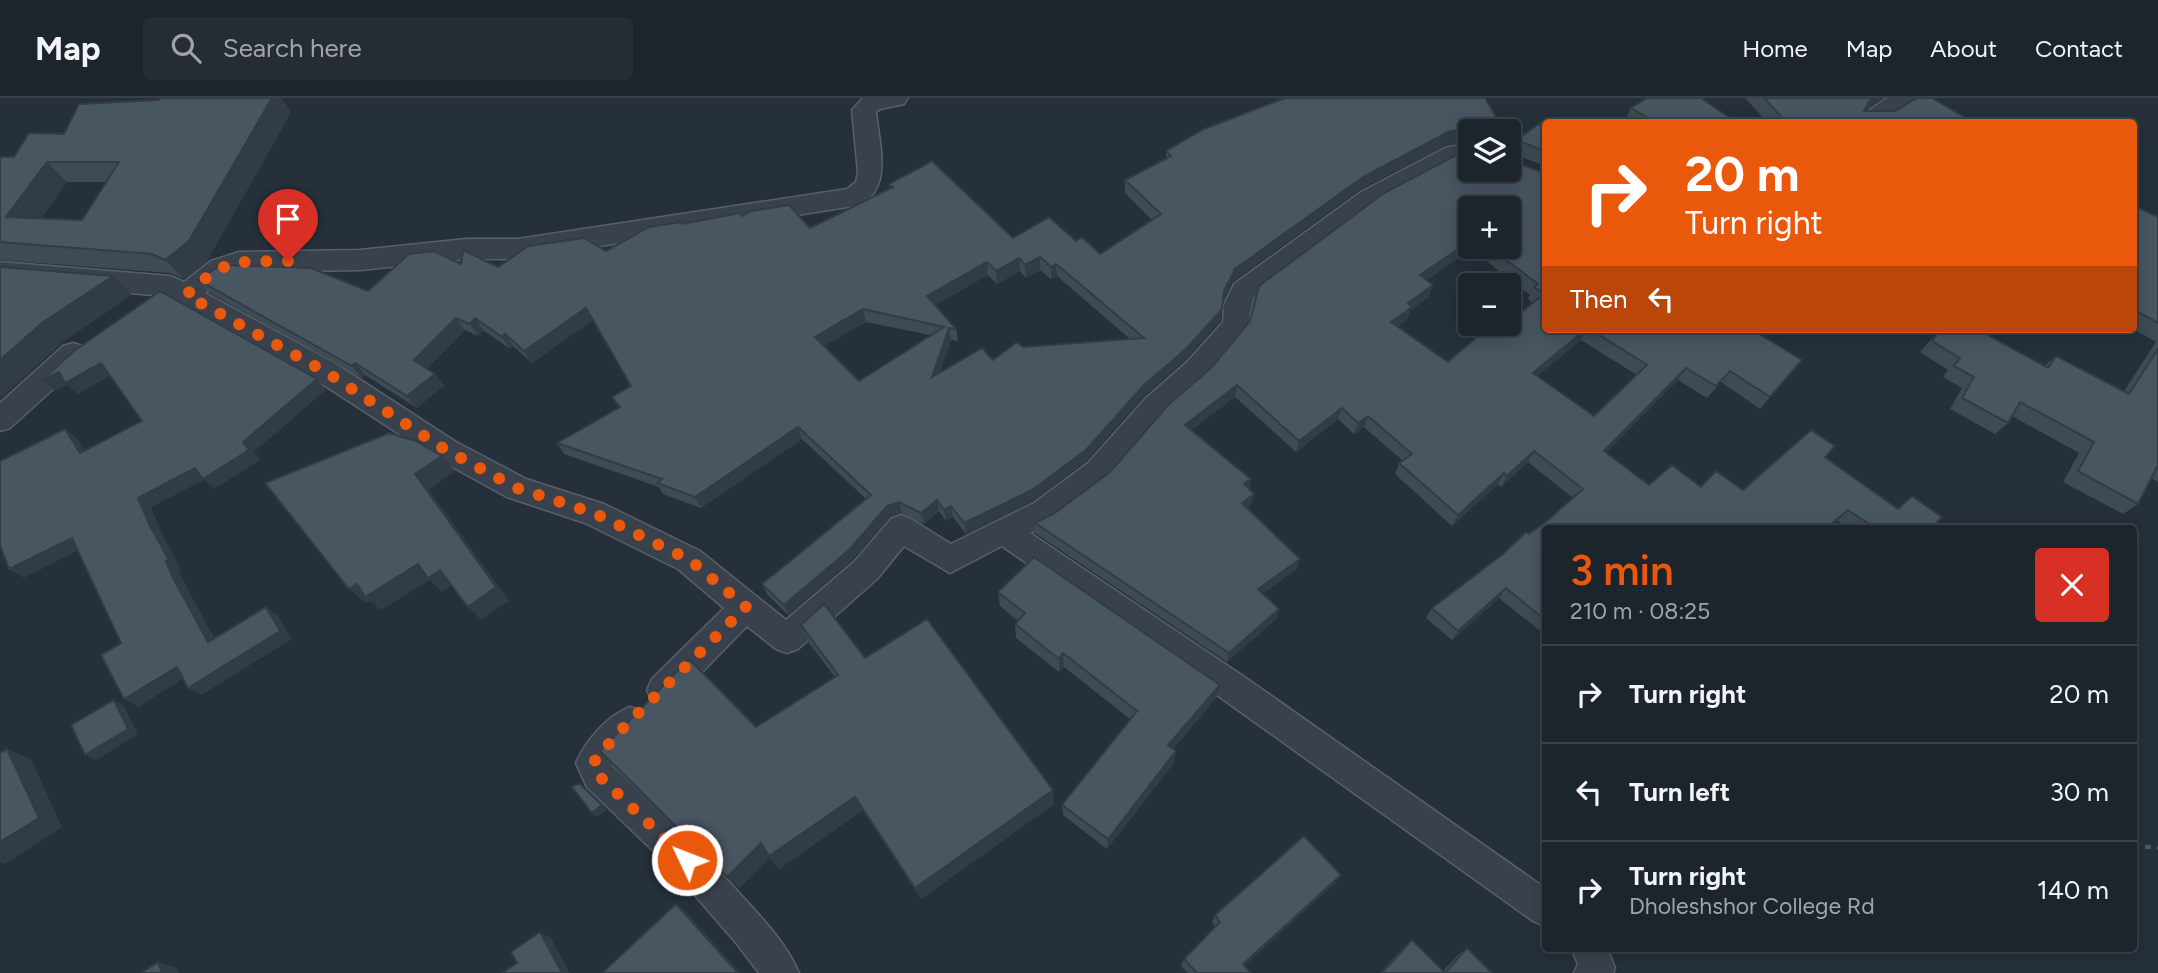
<!DOCTYPE html>
<html lang="en">
<head>
<meta charset="utf-8">
<style>
  :root { --surface:#1c242c; --page:#252c34; --text:#f1f3f6; --muted:#a0a4a9; --line:#3a4148; --accent:#ea580c }
  body { margin:0; font-family:Figtree,sans-serif; background:var(--page); color:var(--text); height:100vh; display:flex; flex-direction:column; font-size:26px; white-space:nowrap }
  * { box-sizing:border-box; margin:0 }
  p { font-size:23px; color:var(--muted) }
  .icon { flex:none; width:38px; height:38px; fill:none; stroke:currentColor; stroke-width:2; stroke-linecap:round; stroke-linejoin:round }
  .map { position:relative; flex:1; overflow:hidden }
  .sheet { position:absolute; left:1542px; top:427px; width:595px; height:427px; display:flex; flex-direction:column; background:var(--surface); border-radius:7px; box-shadow:0 4px 18px #0003,0 0 0 2px var(--line) }
  .sheet>* { flex:none }
  .hud { position:absolute; left:1542px; top:21px; width:595px; height:214px; border-radius:7px; box-shadow:0 4px 18px #0003,0 0 0 2px var(--line); background:#ea580c; color:#fff; overflow:hidden }
  .tools { position:absolute; left:1458px; top:21px; display:grid; gap:14px }
  .tools a { display:grid; place-items:center; width:63px; height:63px; border-radius:7px; background:var(--surface); box-shadow:0 4px 18px #0003,0 0 0 2px var(--line); font-size:35px }
  .pin { position:absolute; display:grid; place-items:center; width:60px; height:60px; color:#fff; margin:-72px -30px; border-radius:50% 50% 50% 0; rotate:-45deg; box-shadow:0 0 7px #0007 }
  .pin .icon { rotate:45deg }
  .me { position:absolute; width:77px; margin:-38px; rotate:313deg; stroke-linejoin:round; filter:drop-shadow(0 0 5px #0008) }
  .turn { display:flex; align-items:center; gap:24px; height:147px; padding:0 28px; font-size:32px }
  .turn .icon { width:91px; height:91px; stroke-width:2.5 }
  .turn b { display:block; font-size:49px; line-height:60px }
  .then { display:flex; align-items:center; height:66px; padding:0 28px; background:#0003; gap:14px; font-size:26px }
  .round { display:grid; place-items:center; flex:none; width:74px; height:74px; border-radius:7px; background:var(--page) }
  .headline { display:flex; align-items:center; justify-content:space-between; height:119px; padding:0 28px }
  h1 { font-size:42px; font-weight:600; line-height:52px; color:var(--accent) }
  ul { padding:0; list-style:none }
  li { display:flex; align-items:center; gap:21px; height:98px; padding:0 28px; border-top:2px solid var(--line) }
  li div { flex:1 }
  li b { display:block; font-size:26px }
  li em { font-style:normal }
  header { display:flex; align-items:center; gap:42px; box-sizing:border-box; height:98px; padding:0 35px; background:var(--surface); border-bottom:2px solid var(--line) }
  header strong { font-size:33px }
  nav { display:flex; gap:38px; margin-inline-start:auto; font-size:24px }
  .search { width:490px; height:63px; background:var(--page); display:flex; align-items:center; gap:18px; box-sizing:border-box; padding:0 24px; border-radius:7px; color:var(--muted); font-size:26px }
  .map>svg:first-child { display:block }
  .lines { fill:none; stroke-linecap:round; stroke-linejoin:round }
  .minor-casing { stroke:#57606a; stroke-width:3 }
  .path { stroke:#475a5c; stroke-width:4.5; stroke-dasharray:6 6; stroke-linecap:butt }
  .minor { fill:#39424c; fill-rule:evenodd }
  .wall { fill:#3e4a54; fill-rule:evenodd }
  .shaded-wall { fill:#323c45 }
  .building { fill:#485662; stroke:#323c45; stroke-width:2; fill-rule:evenodd }
  .route { stroke:#ea580c; stroke-width:12; stroke-dasharray:0 21.6 }
</style>
</head>
<body>
<header>
<strong>Map</strong>
<div class="search"><svg class="icon" aria-label="search" viewBox="0 0 24 24"><circle cx="10" cy="10" r="6"/><path d="M15 15l6 6"/></svg>Search here</div>
<nav><a>Home</a><a>Map</a><a>About</a><a>Contact</a></nav>
</header>
<div class="map">
<svg width="2158" height="875" viewBox="0 0 2158 875">
  <rect width="100%" height="100%" fill="#25303b"/>
  <g class="lines">
    <!-- minor casing -->
    <g class="minor-casing">
      <path id="minor" d="M863 0H908L904 6 880 11 876 14C879 46 895 96 854 108L518 161H466L360 172 239 174 224 180 205 195 336 266 456 344 526 381 604 406 700 453 786 522 855 463 891 421 901 417 911 421 951 446 1034 405 1088 365 1145 301 1187 264 1223 224 1224 207 1234 186 1361 94 1445 50 1470 45V61L1460 63 1379 106 1254 199C1249 211 1251 223 1245 234L1207 280 1165 317 1108 383 1054 423 1030 435 1243 578 1545 790V828L1533 823 1221 600 1002 448 950 475 904 448 877 481 798 551 787 555 776 551 747 528 674 603 663 607 652 603 647 592 652 581 724 510 678 471 585 425 507 399 436 360 316 282 165 198 0 184V164L170 178 184 184 211 163 239 154 360 152 466 141H518L847 91 856 84 858 74 852 12Z
        M1887 0H1918L1914 6 1884 24H1857L1861 18Z
        M73 245 83 248 87 256 83 264 10 330 0 333V305L63 248Z
        M630 609 641 613 646 624 641 635 611 667C656 709 700 751 741 797 762 820 787 846 799 875H759L737 846 675 774 587 689 576 665C586 642 607 618 630 609Z
        M1571 850H1607L1615 870 1613 875H1574L1578 866Z"/>
    </g>
    <!-- path -->
    <path class="path" d="M2133 747 2158 750"/>
    <!-- minor -->
    <use href="#minor" class="minor"/>
  </g>
  <!-- wall -->
  <path class="wall" d="M161 0H281L291 14 207 163 184 181 170 175 0 162V59H14L64 36 159 2ZM67 84H106L82 122 41 120Z
    M1285 0 1504 33H1470V43L1444 48 1359 92 1232 184 1223 203 1220 223 1185 262 1143 299 1086 363 1033 403 966 436 953 419 946 423 939 413 924 426 902 415 890 419 853 461 788 517 767 496 762 486 866 401 802 341 701 410 663 396 659 389 564 356 557 345 619 310 612 299 631 288 593 222 532 265 513 248 510 251 483 232 478 238 465 232 427 270 435 276 444 287 417 310 365 277 362 280 210 195 198 182 368 193 461 166 498 169 606 153 682 126 742 118 810 130 890 90 889 86 1013 140 1076 143 1100 156 1152 122 1125 95V82L1166 61V53ZM1040 172 1051 181 1057 178 1130 241 1023 249 993 262 940 274 951 242 958 243 956 231 935 207 988 177 997 186 1020 173 1026 180ZM866 224 930 237 859 283 824 248Z
    M1745 0H1882L1864 13 1973 24H1767Z
    M1631 10 1736 24H1624Z
    M1545 28V68L1511 55 1516 42Z
    M1470 51V72H1508V62L1545 75V231H1751L1802 262 1760 311 1721 284 1707 300 1678 282 1606 354 1649 387 1672 367 1701 389 1716 373 1743 392 1811 332 1835 348 1825 359 1898 410 1912 398 1942 419 1932 430H1848L1837 422 1827 430H1545V537L1499 500 1452 542 1426 520 1432 510 1503 456 1526 434 1529 436 1548 422 1573 400 1528 364 1501 389 1498 386 1452 428 1395 376 1399 365 1403 363 1364 329 1354 336 1338 321 1296 354 1235 299 1191 332 1251 381 1249 390 1254 396 1251 406 1247 410 1300 461 1297 471 1263 495 1279 511 1276 521 1227 564 1035 435V425L1055 415 1110 374 1168 307 1211 270 1250 223 1259 188 1384 95 1466 52ZM1470 110H1508V149H1470ZM1471 151 1530 197 1528 201 1533 205 1493 237 1485 232 1448 264 1398 228 1407 221 1410 213 1428 199 1433 187 1427 182ZM1581 242 1637 277 1594 318 1537 278Z
    M2133 107 2158 119V384L2151 380 2138 406 2123 416 2063 384 2079 355 2012 318 2008 325 1995 336 1950 311 1962 290 1943 279 1948 272 1920 254 1940 231H1977L2044 268 2056 258 2124 293 2156 244 2133 231Z
    M998 494 1216 600 1173 651 1176 653 1174 665 1107 751 1063 717 1062 707 1130 621 1064 569 1059 574 1016 540 1015 526 1018 523 1000 508Z
    M801 527 865 560 1053 692 1054 706 921 801 863 712 779 771 770 760 739 790 756 629 835 579 809 545Z
    M1545 556V569L1539 564Z
    M1341 777 1335 785 1244 868 1251 875H1188L1181 868 1184 861 1215 829 1212 824 1215 817Z
    M1412 842 1443 873 1458 857 1467 850 1492 875H1380L1404 849Z"/>
  <!-- shaded-wall -->
  <path class="shaded-wall" d="M272 0H281L291 14 207 163 184 181 165 162Z
    M1873 0H1882L1859 16 1869 3Z
    M1474 29 1473 33H1470L1469 42 1444 48 1359 92 1232 184 1222 206 1224 193 1235 171 1363 79 1448 34Z
    M47 64 67 84 28 138 6 119Z
    M1470 143V149H1472L1471 151 1416 190 1420 177Z
    M1040 159V172L1026 180 1025 167Z
    M1019 160 1020 173 997 186 996 173Z
    M987 164 988 177 929 211 927 198Z
    M1056 166 1057 178 1051 181V169Z
    M113 178 132 197 63 244 0 301V262L42 225Z
    M1433 187 1428 199 1410 213 1407 221 1387 236 1391 224 1408 205Z
    M586 210 593 222 532 265 524 253Z
    M863 211 866 224 819 251 815 239Z
    M1222 211 1220 223 1185 262 1143 299 1086 363 1033 403 966 436 964 425 1144 287Z
    M456 220 465 232 423 274 414 262Z
    M475 220 483 232 478 238 470 226Z
    M949 230 951 242 934 291 932 279Z
    M1587 231 1581 242 1526 287 1533 275Z
    M505 236 513 248 510 251 502 239Z
    M101 265 113 276 78 296 67 287 55 293 42 282 59 274Z
    M355 265 365 277 362 280 352 268Z
    M1686 270 1678 282 1597 364 1604 353Z
    M435 276 444 287 417 310 407 298Z
    M317 281 326 292 254 354 260 362 214 391 204 382 151 409 163 438 181 471 179 472 186 488 221 552 208 544 173 480 150 428 138 400 243 344Z
    M1237 287 1235 299 1183 338 1185 327Z
    M1342 310 1338 321 1296 354 1299 343Z
    M1368 318 1364 329 1354 336 1358 325Z
    M798 329 802 341 701 410 695 399Z
    M65 331 78 341 93 365 80 355Z
    M1534 353 1528 364 1501 389 1507 378Z
    M442 358 455 373 429 392 509 503 481 522 468 509 415 376Z
    M1504 375 1498 386 1452 428 1458 417Z
    M1251 381 1248 392 1244 386Z
    M1254 396 1251 406 1240 416 1242 405Z
    M937 402 939 413 924 426 921 415Z
    M899 404 902 415 890 419 853 461 788 517 784 507 887 408Z
    M951 408 953 419 946 423 944 412Z
    M72 440 85 449 24 480 9 471Z
    M1300 461 1297 471 1256 501 1258 491Z
    M418 466 440 472 454 486 442 494 430 482 381 512 370 503 366 505 349 491 357 486Z
    M1506 490 1499 500 1452 542 1458 533Z
    M266 509 278 518 292 541 201 597 188 590Z
    M1279 511 1276 521 1227 564 1229 555Z
    M1063 555 1064 569 1059 574V561Z
    M177 569 190 576 139 609 124 601Z
    M1220 587 1216 600 1166 659 1168 647Z
    M114 602 124 608 138 636 96 662 85 657Z
    M7 651 31 661 62 729 5 766 0 764V744Z
    M1176 653 1174 665 1107 751 1108 741Z
    M584 690 607 712 597 719 592 715Z
    M1053 692 1054 706 921 801 915 790Z
    M855 699 863 712 779 771 770 760 739 790 727 779 761 745Z
    M1341 777 1335 785 1239 873 1243 866Z
    M676 806 684 812 741 875H736Z
    M540 834 551 840 570 875H562Z
    M158 864 177 870 179 875H162Z"/>
  <!-- building -->
  <path class="building" d="M161 0H272L189 143 165 162 152 156 0 144V59H14L29 35 64 36 79 6 159 2ZM47 64H119L82 122 6 119Z
    M1285 0H1485L1504 33H1477V32L1474 29 1448 34 1363 79 1235 171 1224 193 1222 211 1187 250 1144 287 1086 352 1032 392 964 425 951 408 944 412 937 402 921 415 899 404 887 408 850 451 784 507 762 486 871 397 798 329 695 399 657 385 662 381 557 345 620 309 612 299 631 288 586 210 524 253 505 236 502 239 475 220 470 226 456 220 414 262 435 276 407 298 355 265 352 268 198 182 221 167 311 170 368 193 409 156 434 153 461 166 463 152 498 169 528 148 584 140 606 153 649 129 681 124 682 126 740 115 742 118 751 113 789 107 810 130 893 89 889 86 932 63 1013 140 1049 119 1076 143 1082 139 1100 156 1161 116 1125 82 1171 58 1166 53 1204 31ZM1040 159 1051 169 1056 166 1144 240 1023 249 1017 244 993 262 982 250 932 279 949 230 956 231 927 198 987 164 996 173 1019 160 1025 167ZM863 211 944 229 859 283 815 239Z
    M1647 0H1701L1736 24H1655L1631 10Z
    M1764 0H1873L1869 3 1864 13H1895L1917 0H1932L1973 24H1786Z
    M1540 25 1545 28V53L1516 42Z
    M1508 42 1511 46V56H1508Z
    M1470 51V72H1508V62L1545 75V231H1586L1533 275 1594 318 1647 267 1590 231H1751L1802 262 1770 299 1730 273 1716 288 1686 270 1604 353 1649 387 1672 367 1701 389 1716 373 1743 392 1811 332 1835 348 1825 359 1898 411 1912 398 1942 419 1932 430H1875L1848 412 1827 430H1545V522L1506 490 1458 533 1432 510 1503 456 1526 434 1529 436 1548 422 1583 391 1534 353 1507 378 1504 375 1458 417 1399 365 1412 356 1368 318 1358 325 1342 310 1299 343 1237 287 1185 327 1251 381 1244 386 1254 396 1242 405 1300 461 1258 491 1279 511 1229 555 1035 425 1055 415 1110 374 1168 307 1211 270 1250 223 1259 188 1384 95 1466 52ZM1470 110H1508V149H1489L1538 186 1534 189 1544 196 1493 237 1485 232 1448 264 1391 224 1412 209 1408 205 1433 187 1420 177 1470 143Z
    M2133 107 2158 119V225L2133 211Z
    M0 169 113 178 42 225 0 262Z
    M160 193 317 281 243 344 249 352 203 381 195 370 138 400 150 428 169 462 166 463 173 480 208 544 266 509 280 533 188 590 177 569 124 601 101 557 121 545 72 440 9 471 0 447V363L65 331 80 355 142 323 101 265 65 285 59 274 42 282 74 253Z
    M1941 231H1977L2048 270 2056 258 2129 296 2158 251V367L2138 406 2078 373 2094 344 2020 304 2008 325 1962 300 1974 279 1954 268 1960 260 1932 243Z
    M389 335 416 343 442 358 415 376 496 489 468 509 440 472 428 480 418 466 365 499 357 486 349 491 265 385Z
    M1034 459 1220 587 1168 647 1176 653 1108 741 1062 707 1137 613 1063 555 1059 561 1015 526 1025 515 998 494Z
    M824 506 865 560 927 521 1053 692 915 790 855 699 769 758 761 745 727 779 600 653 689 561 756 629 838 577 801 527Z
    M114 602 128 631 85 657 71 627Z
    M7 651 39 720 0 744V655Z
    M579 685 602 707 592 715 572 689Z
    M1304 738 1341 777 1243 866 1251 875H1197L1184 861 1220 824 1215 817Z
    M676 806 737 874 736 875H602Z
    M540 834 562 875H502L517 865 511 854Z
    M1412 842 1445 875H1382Z
    M1467 850 1492 875H1445Z
    M158 864 162 875H141Z"/>
  <g class="lines">
    <!-- route -->
    <path class="route" d="M288 163C233 164 228 159 186 197L326 274 446 352 517 390 594 415 690 462 746 509 617 636 593 665 599 678 687 762"/>
  </g>
</svg>
<div class="tools">
<a><svg class="icon" aria-label="layers" viewBox="0 0 24 24"><path d="M12 4l9 5-9 5-9-5zM3 14l9 5 9-5"/></svg></a>
<a>+</a>
<a>−</a>
</div>
<div class="pin" style="left:288px;top:163px;background:#d93025"><svg class="icon" aria-label="arrive" viewBox="0 0 24 24"><path d="M6 21V4h12l-3 4 3 4H6"/></svg></div>
<svg class="me" style="left:687px;top:762px" viewBox="-20 -20 40 40"><circle r="17" fill="#ea580c" stroke="#fff" stroke-width="3"/><path d="M0-11L8 9 0 5-8 9z" fill="#fff"/></svg>
<div class="hud">
<div class="turn"><svg class="icon" aria-label="right" viewBox="0 0 24 24"><path d="M7 20v-9h11M14 6l5 5-5 5"/></svg><div><b>20 m</b>Turn right</div></div>
<div class="then">Then<svg class="icon" aria-label="left" viewBox="0 0 24 24"><path d="M17 20v-9H6M10 6l-5 5 5 5"/></svg></div>
</div>
<section class="sheet">
<div class="headline"><div><h1>3 min</h1><p>210 m · 08:25</p></div><a class="round" style="background:#d93025;color:#fff"><svg class="icon" aria-label="close" viewBox="0 0 24 24"><path d="M6 6l12 12M18 6L6 18"/></svg></a></div>
<ul>
<li><svg class="icon" aria-label="right" viewBox="0 0 24 24"><path d="M7 20v-9h11M14 6l5 5-5 5"/></svg><div><b>Turn right</b></div><em>20 m</em></li>
<li><svg class="icon" aria-label="left" viewBox="0 0 24 24"><path d="M17 20v-9H6M10 6l-5 5 5 5"/></svg><div><b>Turn left</b></div><em>30 m</em></li>
<li><svg class="icon" aria-label="right" viewBox="0 0 24 24"><path d="M7 20v-9h11M14 6l5 5-5 5"/></svg><div><b>Turn right</b><p>Dholeshshor College Rd</p></div><em>140 m</em></li>
</ul>
</section>
</div>
</body>
</html>
